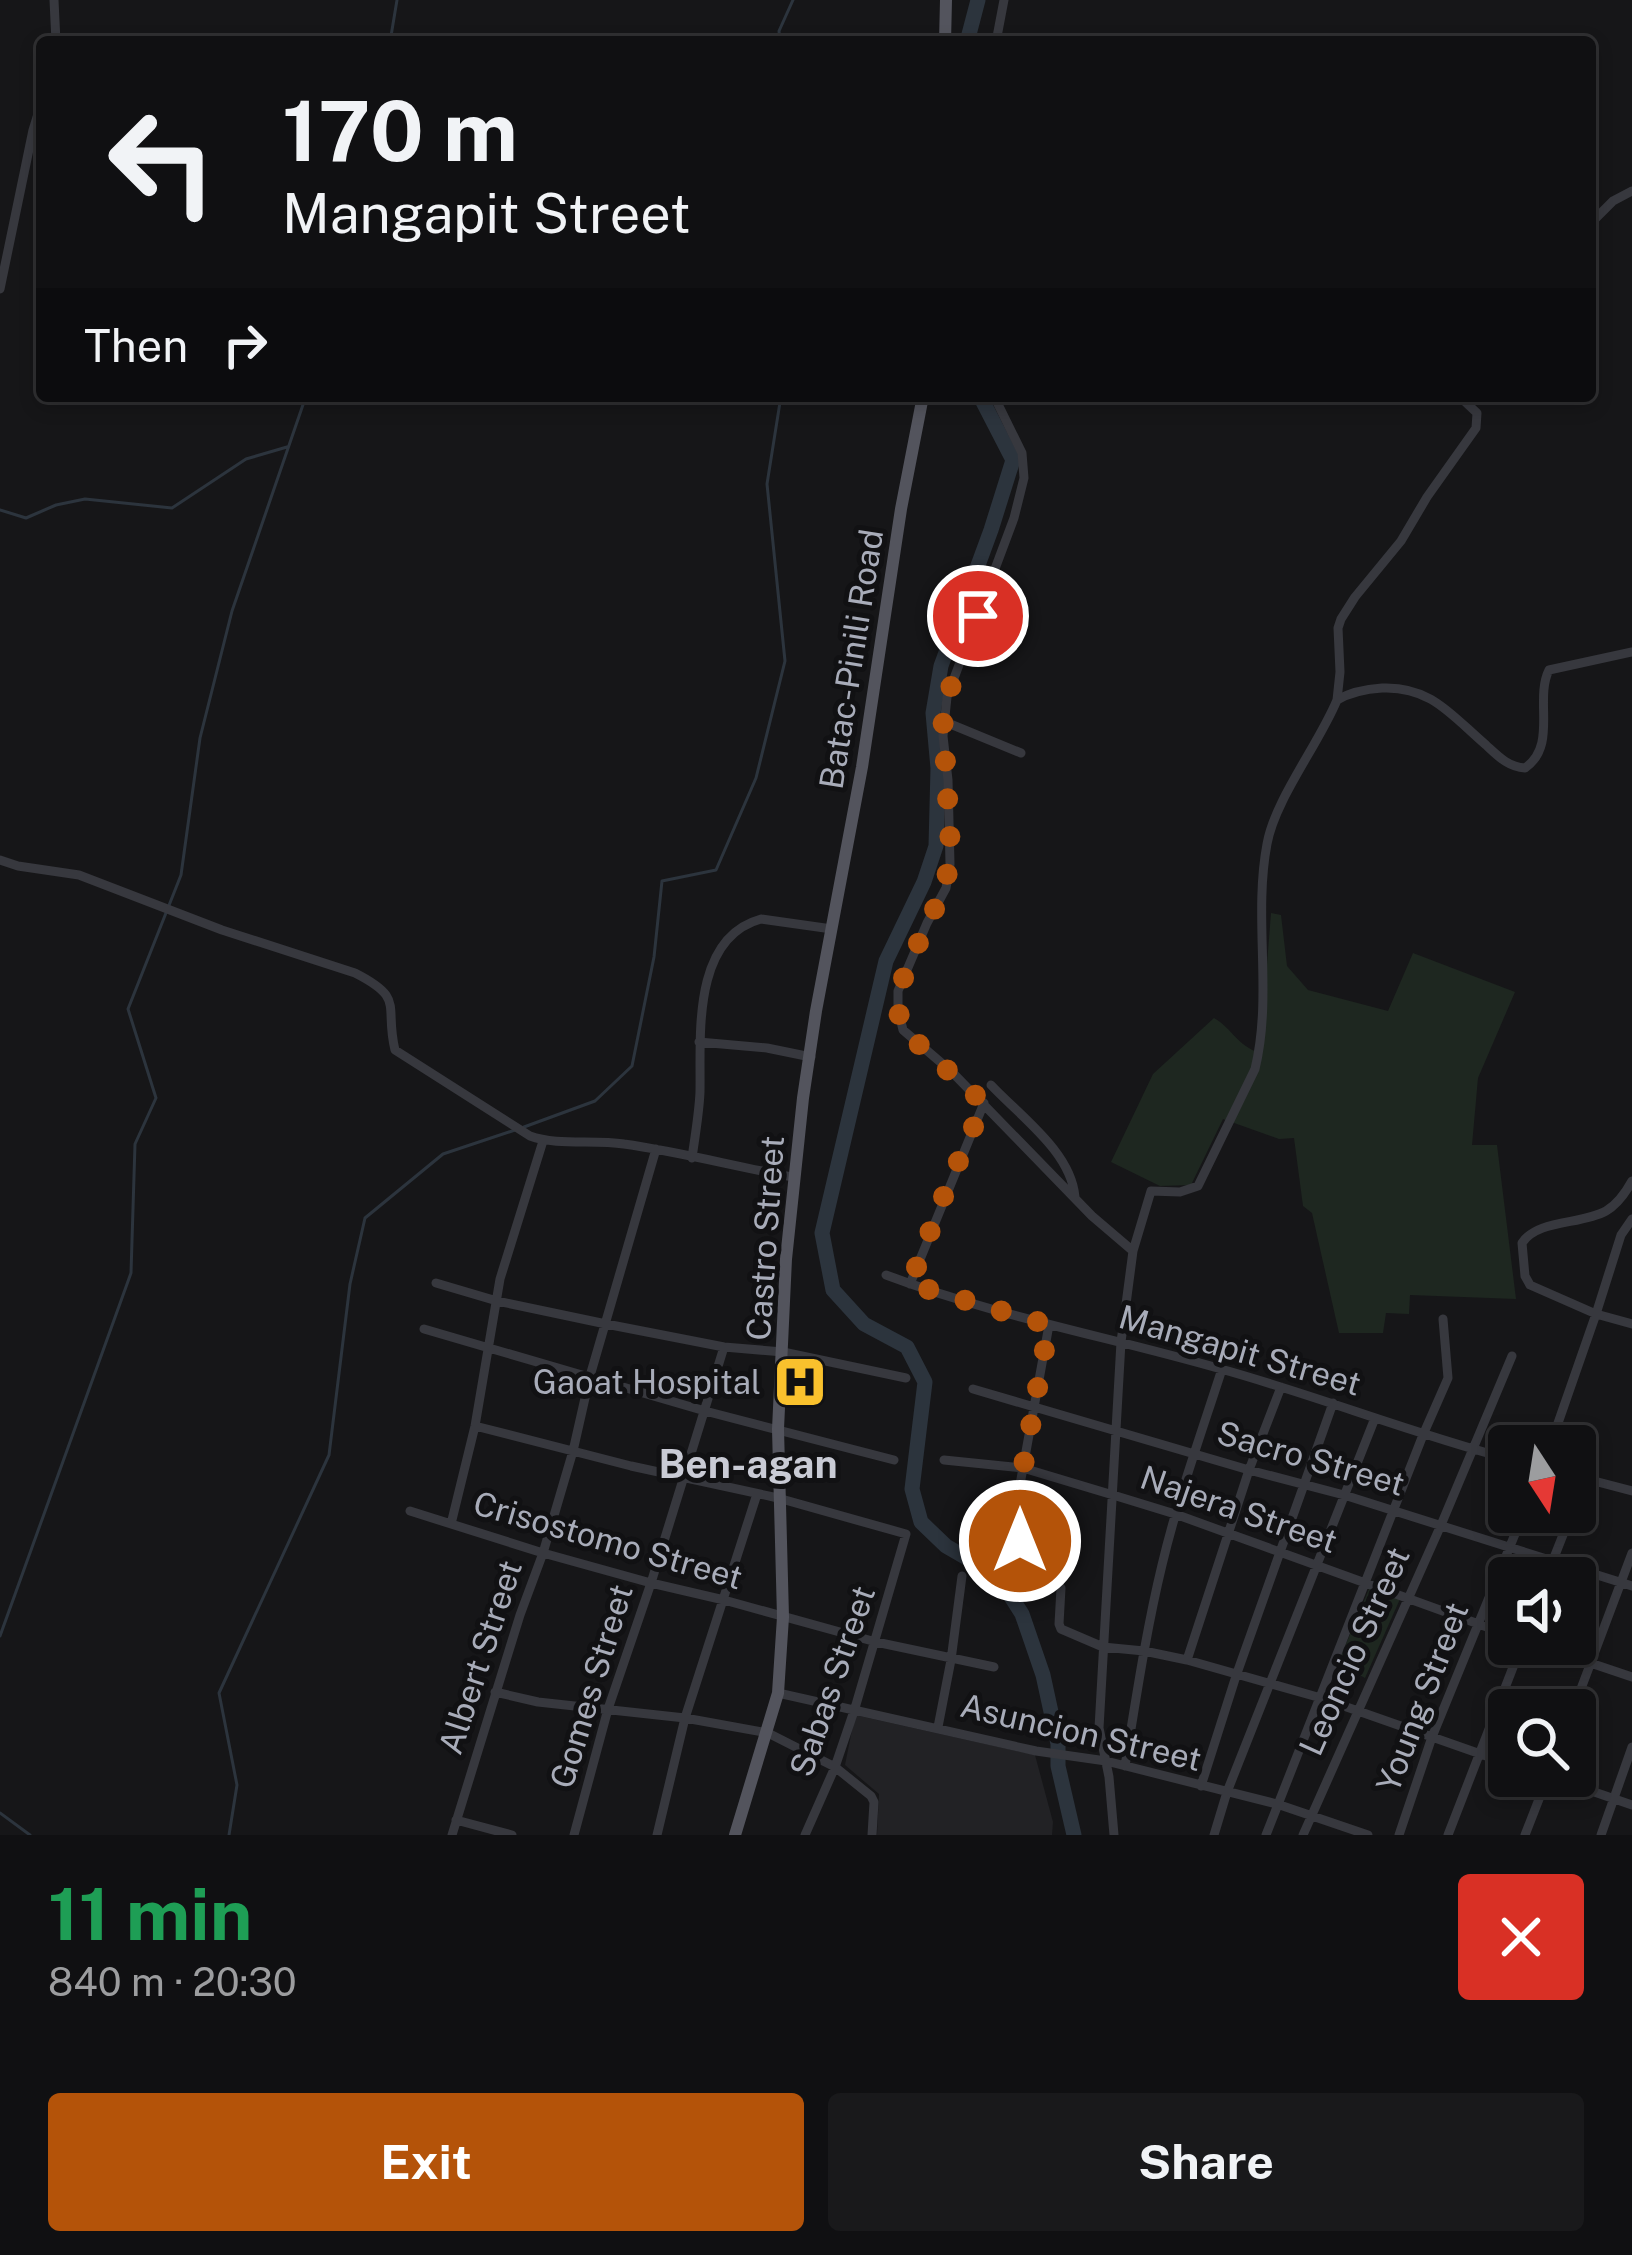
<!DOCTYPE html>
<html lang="en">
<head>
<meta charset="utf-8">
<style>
  :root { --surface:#101012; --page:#19191b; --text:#f1f3f6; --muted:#9c9d9f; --line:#303032; --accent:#b45309 }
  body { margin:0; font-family:"Public Sans",sans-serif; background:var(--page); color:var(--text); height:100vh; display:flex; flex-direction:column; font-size:45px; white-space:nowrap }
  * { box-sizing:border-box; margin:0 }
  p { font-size:39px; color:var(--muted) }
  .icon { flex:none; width:66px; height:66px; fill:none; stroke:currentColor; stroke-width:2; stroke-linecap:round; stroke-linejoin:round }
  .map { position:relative; height:1835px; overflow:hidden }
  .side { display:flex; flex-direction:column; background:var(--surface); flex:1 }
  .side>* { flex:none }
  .hud { position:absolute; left:36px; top:36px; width:1560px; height:366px; border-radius:12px; box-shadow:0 6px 18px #0003,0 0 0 3px var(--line); background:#101012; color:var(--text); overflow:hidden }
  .needle { width:78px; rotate:168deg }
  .tools { position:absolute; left:1488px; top:1425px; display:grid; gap:24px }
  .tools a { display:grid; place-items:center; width:108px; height:108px; border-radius:12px; background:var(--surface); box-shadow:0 6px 18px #0003,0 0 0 3px var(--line); font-size:60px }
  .pin { position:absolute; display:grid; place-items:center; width:102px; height:102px; color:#fff; margin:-51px; border:6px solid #fff; border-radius:50%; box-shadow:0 3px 12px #0007 }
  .me { position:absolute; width:132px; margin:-66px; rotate:0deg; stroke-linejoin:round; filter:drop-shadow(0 0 9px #0008) }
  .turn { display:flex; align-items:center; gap:42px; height:252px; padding:0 48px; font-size:54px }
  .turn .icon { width:156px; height:156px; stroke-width:2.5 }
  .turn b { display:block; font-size:84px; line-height:102px }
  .then { display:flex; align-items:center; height:114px; padding:0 48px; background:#0003; gap:24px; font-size:45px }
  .round { display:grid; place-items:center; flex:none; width:126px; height:126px; border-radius:12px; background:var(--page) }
  .headline { display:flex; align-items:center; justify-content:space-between; height:204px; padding:0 48px }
  h1 { font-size:72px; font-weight:700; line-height:90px; color:#1e9e55 }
  .primary-button { display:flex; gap:24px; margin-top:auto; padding:24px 48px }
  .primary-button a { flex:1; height:138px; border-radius:12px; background:var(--accent); color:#fff; font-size:48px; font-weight:700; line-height:138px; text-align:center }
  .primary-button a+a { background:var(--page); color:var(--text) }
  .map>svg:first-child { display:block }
  .built { fill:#222225 }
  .green { fill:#1e2720 }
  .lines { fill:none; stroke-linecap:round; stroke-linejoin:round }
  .stream { stroke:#2c343d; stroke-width:3 }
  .river { stroke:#2c343d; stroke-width:15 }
  .minor { stroke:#37383e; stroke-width:9 }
  .major { stroke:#53545d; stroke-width:12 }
  .route { stroke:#b45309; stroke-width:21; stroke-dasharray:0 37.8 }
  .labels { text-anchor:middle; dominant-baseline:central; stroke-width:10; stroke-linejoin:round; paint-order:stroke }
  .street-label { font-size:33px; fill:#a8acb9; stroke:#111113 }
  .poi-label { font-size:33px; fill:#a8acb9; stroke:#111113; text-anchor:end }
  .quarter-label { font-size:39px; font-weight:bold; fill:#c9cbd5; stroke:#111113 }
</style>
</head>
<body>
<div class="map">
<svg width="1632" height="1835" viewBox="0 0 1632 1835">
  <rect width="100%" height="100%" fill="#161618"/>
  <!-- built -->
  <path class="built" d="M855 1715 1035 1755 1053 1822 1052 1835H877L879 1794 845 1765Z"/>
  <!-- green -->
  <path class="green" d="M1271 913 1281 915 1287 966 1308 990 1388 1011 1413 953 1515 992 1478 1078 1472 1145H1497L1516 1299 1410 1295 1409 1314 1386 1313 1383 1333H1339L1312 1213 1303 1206 1294 1138 1279 1139 1223 1119 1191 1185 1160 1186 1111 1162 1153 1074 1214 1018C1234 1030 1236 1045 1260 1053Z
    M1369 1589 1400 1599 1365 1678 1338 1663Z"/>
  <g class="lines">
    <!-- stream -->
    <path class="stream" d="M390 42 397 0
      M780 42 779 31 793 0
      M0 510 26 518 56 505 85 499 172 508 246 459 287 447
      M524 1127 595 1101 632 1066 654 957 662 881 716 870 756 778 785 661 767 484 781 396
      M0 1636 131 1273 135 1144 156 1098 128 1009 181 875 200 738 232 611 306 396
      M0 1813 30 1835
      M229 1835 237 1785 219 1693 329 1455 350 1284 365 1218 443 1154 515 1130"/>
    <!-- river -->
    <path class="river" d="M967 42 978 0
      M980 396 1013 460 991 530 941 666 933 713 938 768 936 846 924 882 886 961 822 1233 833 1290 864 1324 907 1347 925 1382 912 1489 921 1522 946 1546 984 1568 1008 1592 1022 1614 1043 1675 1058 1744V1766L1074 1835"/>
    <!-- minor -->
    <path class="minor" d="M54 0 56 42
      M996 42 1004 0
      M1590 224 1613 201 1632 191
      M0 289 33 130 42 101
      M994 396 1022 453 1024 478 1014 518 947 697 943 736 948 780 950 864 946 888 927 923 898 991V1009L903 1030 952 1072 1092 1216 1133 1251
      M1337 700 1340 672 1338 628 1341 619 1355 597 1401 541 1427 497 1476 428 1477 413 1459 396
      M943 721 1021 753
      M0 860 18 866 79 875 222 930 355 973C406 999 384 1005 395 1050L530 1136C558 1146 594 1139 624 1144 681 1152 737 1167 793 1177
      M699 1042 767 1048 811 1057
      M991 1085C1021 1117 1071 1152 1075 1197
      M692 1158C695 1136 699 1114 700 1092 701 1038 691 938 761 919L832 929
      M1632 1219 1621 1235 1596 1314 1632 1324
      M886 1275C995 1316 1110 1337 1221 1369 1318 1396 1411 1433 1509 1459
      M436 1283 497 1301 606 1324 724 1347 783 1352 906 1378
      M910 1284 984 1103
      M1049 1325 1017 1501 1020 1541 1061 1588 1059 1624 1061 1629 1103 1647 1144 1651 1187 1660 1321 1698 1509 1764
      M424 1329 705 1411 894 1460
      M973 1389 1249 1470 1344 1495 1632 1586
      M475 1426 631 1466 778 1498 906 1534 855 1708 835 1767 805 1835
      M1550 1446 1596 1314 1530 1285 1525 1276 1522 1243C1538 1219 1581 1225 1606 1211 1618 1204 1626 1192 1632 1181
      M944 1460 1023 1468 1113 1495 1175 1514 1509 1635
      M1575 1476 1632 1491
      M1575 1506 1586 1479
      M410 1511 543 1553 651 1583 724 1600 876 1642 994 1667
      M451 1524 475 1426 500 1279 543 1141
      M1546 1578 1572 1512
      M1534 1644 1632 1677
      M1187 1660 1249 1470 1281 1387
      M495 1692 538 1702 685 1718 768 1733 835 1767 871 1796 874 1802 872 1835
      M778 1693 1036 1751 1106 1761 1277 1804 1368 1835
      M1573 1710 1632 1553
      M938 1727 951 1660 962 1576
      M1125 1766C1136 1699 1146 1631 1162 1565 1178 1498 1201 1434 1222 1369
      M1548 1776 1632 1805
      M1201 1786 1236 1676 1333 1403
      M456 1820 512 1835
      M452 1835 520 1615 543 1553 573 1451 590 1376 656 1149
      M574 1835 608 1709 651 1583 724 1347
      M657 1835 685 1718 757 1494
      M1114 1835 1109 1777 1099 1728 1121 1342 1133 1251 1151 1191 1180 1192 1198 1186 1255 1069C1273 995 1253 918 1267 844 1275 799 1319 744 1337 700 1351 692 1366 689 1382 688 1431 686 1451 715 1486 745 1498 756 1508 767 1525 768 1558 745 1534 700 1549 670L1632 652
      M1214 1835 1227 1792 1375 1418
      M1266 1835 1423 1435 1448 1378 1443 1319
      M1303 1835 1441 1525 1512 1356
      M1399 1835 1432 1737 1524 1512
      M1448 1835 1522 1644
      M1525 1835 1548 1776
      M1601 1835 1632 1747"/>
    <!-- major -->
    <path class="major" d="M945 42 946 0
      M735 1835 778 1693 783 1617 778 1429 786 1259 803 1098 816 1011 862 767 901 509 923 396"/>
  </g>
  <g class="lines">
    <!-- route -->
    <path class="route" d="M978 616 947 697 943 721 950 838 946 888 927 923 898 991V1010L903 1030 984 1103 946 1190 910 1284 1049 1325 1017 1501 1020 1541"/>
  </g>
  <!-- icons -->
  <defs>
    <g id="hospital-square" transform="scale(2.7)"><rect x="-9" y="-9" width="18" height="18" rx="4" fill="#f9c12d" stroke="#111113"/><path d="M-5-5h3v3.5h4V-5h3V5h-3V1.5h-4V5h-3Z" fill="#111"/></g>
  </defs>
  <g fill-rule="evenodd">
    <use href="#hospital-square" x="800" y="1382"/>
  </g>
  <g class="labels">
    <!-- street labels -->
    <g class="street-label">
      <text transform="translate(851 659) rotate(-81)">Batac-Pinili Road</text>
      <text transform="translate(765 1238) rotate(-86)">Castro Street</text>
      <text transform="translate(1240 1350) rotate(16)">Mangapit Street</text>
      <text transform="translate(1311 1458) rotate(16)">Sacro Street</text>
      <text transform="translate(1239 1509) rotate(19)">Najera Street</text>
      <text transform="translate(608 1540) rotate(16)">Crisostomo Street</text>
      <text transform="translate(1354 1651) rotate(-66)">Leoncio Street</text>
      <text transform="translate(480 1657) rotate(-72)">Albert Street</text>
      <text transform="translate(832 1681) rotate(-71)">Sabas Street</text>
      <text transform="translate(591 1686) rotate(-73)">Gomes Street</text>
      <text transform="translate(1422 1697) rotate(-69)">Young Street</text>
      <text transform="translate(1081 1732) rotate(13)">Asuncion Street</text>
    </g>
    <!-- poi labels -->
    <g class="poi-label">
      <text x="761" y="1382">Gaoat Hospital</text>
    </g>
    <!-- quarter labels -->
    <g class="quarter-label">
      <text x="748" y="1464">Ben-agan</text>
    </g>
  </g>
</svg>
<div class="tools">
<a><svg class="needle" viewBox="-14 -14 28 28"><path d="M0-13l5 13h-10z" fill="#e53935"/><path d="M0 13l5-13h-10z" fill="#9c9d9f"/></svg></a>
<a><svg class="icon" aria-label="sound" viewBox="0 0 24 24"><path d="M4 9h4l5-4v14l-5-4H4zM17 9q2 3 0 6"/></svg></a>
<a><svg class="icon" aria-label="search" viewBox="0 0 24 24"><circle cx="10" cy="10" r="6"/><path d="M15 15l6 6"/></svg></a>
</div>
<div class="pin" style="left:978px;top:616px;background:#d93025"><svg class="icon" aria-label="arrive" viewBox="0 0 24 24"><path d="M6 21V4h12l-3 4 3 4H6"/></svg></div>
<svg class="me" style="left:1020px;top:1541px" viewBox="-20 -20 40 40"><circle r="17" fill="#b45309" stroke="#fff" stroke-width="3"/><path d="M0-11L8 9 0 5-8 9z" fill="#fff"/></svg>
<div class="hud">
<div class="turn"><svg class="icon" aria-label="left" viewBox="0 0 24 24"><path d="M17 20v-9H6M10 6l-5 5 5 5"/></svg><div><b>170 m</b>Mangapit Street</div></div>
<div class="then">Then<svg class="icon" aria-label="right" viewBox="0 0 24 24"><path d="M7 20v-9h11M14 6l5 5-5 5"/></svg></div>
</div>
</div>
<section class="side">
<div class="headline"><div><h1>11 min</h1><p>840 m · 20:30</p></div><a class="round" style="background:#d93025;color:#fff"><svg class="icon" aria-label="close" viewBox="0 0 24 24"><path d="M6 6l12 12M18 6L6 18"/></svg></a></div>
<div class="primary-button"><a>Exit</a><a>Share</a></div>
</section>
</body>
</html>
